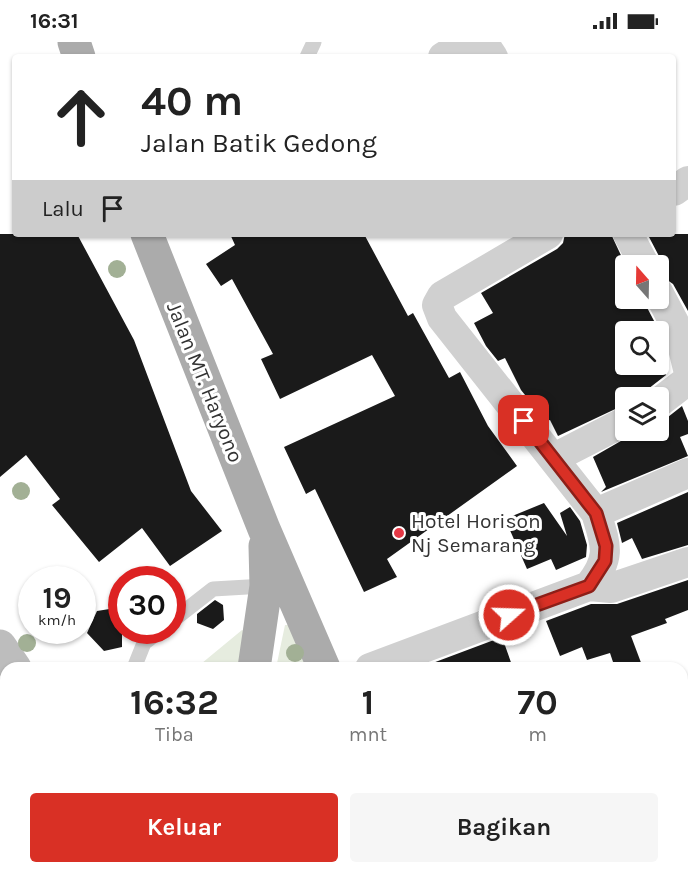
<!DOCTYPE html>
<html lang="id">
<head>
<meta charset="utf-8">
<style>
  :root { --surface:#fff; --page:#f6f6f6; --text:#222; --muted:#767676; --accent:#d93025 }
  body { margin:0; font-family:Karla,sans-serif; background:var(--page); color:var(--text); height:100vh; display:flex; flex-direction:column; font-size:22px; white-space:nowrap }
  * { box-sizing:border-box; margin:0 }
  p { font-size:20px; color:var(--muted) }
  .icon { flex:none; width:33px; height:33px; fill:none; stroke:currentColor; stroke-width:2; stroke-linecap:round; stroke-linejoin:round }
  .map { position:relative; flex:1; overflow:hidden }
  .details { position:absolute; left:0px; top:620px; width:688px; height:212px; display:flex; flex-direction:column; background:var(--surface); border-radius:18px 18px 0 0; box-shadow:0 2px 4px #0004 }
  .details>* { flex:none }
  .guide { position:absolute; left:12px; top:12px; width:664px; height:183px; border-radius:6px; box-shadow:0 2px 4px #0004; background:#fff; color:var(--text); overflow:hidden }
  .needle { width:39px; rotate:340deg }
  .buttons { position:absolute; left:615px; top:213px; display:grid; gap:12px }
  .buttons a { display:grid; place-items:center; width:54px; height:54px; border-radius:6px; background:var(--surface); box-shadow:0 2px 4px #0004; font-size:30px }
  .speed { position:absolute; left:18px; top:524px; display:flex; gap:12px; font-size:30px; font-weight:700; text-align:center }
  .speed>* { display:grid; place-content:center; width:78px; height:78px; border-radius:50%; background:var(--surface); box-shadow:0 2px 4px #0004; line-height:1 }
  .speed small { font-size:15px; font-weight:400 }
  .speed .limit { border:9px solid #d22; background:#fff; color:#111 }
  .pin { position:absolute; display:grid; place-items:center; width:51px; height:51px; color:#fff; margin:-26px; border-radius:12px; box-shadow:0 3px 9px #0006 }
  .me { position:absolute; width:66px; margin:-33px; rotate:70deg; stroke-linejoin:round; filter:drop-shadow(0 0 4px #0008) }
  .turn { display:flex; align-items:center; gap:21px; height:126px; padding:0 30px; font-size:27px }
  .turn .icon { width:78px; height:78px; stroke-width:2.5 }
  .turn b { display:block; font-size:42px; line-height:51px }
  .then { display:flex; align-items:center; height:57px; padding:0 30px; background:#0003; gap:12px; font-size:22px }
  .eta { display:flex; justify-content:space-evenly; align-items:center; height:102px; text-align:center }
  .eta b { font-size:36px; font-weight:700; line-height:42px }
  .action { display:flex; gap:12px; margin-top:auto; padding:12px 30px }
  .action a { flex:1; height:69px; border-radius:6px; background:var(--accent); color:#fff; font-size:24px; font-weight:700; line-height:69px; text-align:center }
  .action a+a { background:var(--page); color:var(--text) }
  .status { display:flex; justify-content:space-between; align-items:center; height:42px; padding:0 30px; background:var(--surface); direction:ltr }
  .status svg { height:16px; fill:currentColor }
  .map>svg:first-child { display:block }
  .green { fill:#e6ecdf }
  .building { fill:#1a1a1a }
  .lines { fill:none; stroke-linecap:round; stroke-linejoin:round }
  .path { stroke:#cdcdcd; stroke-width:4; stroke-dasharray:3 3; stroke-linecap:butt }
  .service { stroke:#d0d0d0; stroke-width:15 }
  .minor { stroke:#d0d0d0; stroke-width:30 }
  .secondary { stroke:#bdbdbd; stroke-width:33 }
  .primary { stroke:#ababab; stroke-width:33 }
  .tree { fill:#a2b095 }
  .route-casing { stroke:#8d1f18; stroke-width:15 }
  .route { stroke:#d93025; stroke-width:10 }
  .poi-dot { fill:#e63946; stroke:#fff; stroke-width:2 }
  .labels { text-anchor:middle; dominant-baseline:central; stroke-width:6; stroke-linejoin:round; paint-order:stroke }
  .street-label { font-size:21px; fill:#333; stroke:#fff }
  .poi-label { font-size:21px; fill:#333; stroke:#fff; text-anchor:start }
</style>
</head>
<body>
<div class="status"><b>16:31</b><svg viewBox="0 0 49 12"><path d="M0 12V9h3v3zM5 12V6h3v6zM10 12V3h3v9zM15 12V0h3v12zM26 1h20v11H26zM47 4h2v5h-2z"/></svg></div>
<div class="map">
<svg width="688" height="830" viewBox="0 0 688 830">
  <rect width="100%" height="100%" fill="#fff"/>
  <!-- green -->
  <path class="green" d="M285 583H292L313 625 276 626Z
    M242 588 248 591 241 625 196 626Z"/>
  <!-- building -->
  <path class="building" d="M0 192H77L134 298 191 449 222 489 170 524 142 486 99 520 52 463 60 457 26 413 0 435Z
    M230 192H364L408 274 413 271 449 336 460 330 488 384 517 424 387 517 397 535 364 550 315 447 306 452 284 405 395 354 372 313 280 357 261 317 273 312 232 237 221 244 206 222 235 203Z
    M565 192H611L626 224V256H642L663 296 658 298V290H626V322H658V308L666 333 648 347 642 356H626V362L558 394 550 378 546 379 521 348 505 316 498 319 486 304 474 281 493 271 481 251 557 207 563 201Z
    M655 192H688V269L673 242 660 233 662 225 660 216 649 195Z
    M682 364 688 379V392L680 395 688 414 601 450 606 445 593 415 640 388H658V378L668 375Z
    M688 450V503L642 517 632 496 622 501 617 481Z
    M544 461 567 494 560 471 570 465 580 479 587 503 586 515 556 528 551 517 527 527 505 477Z
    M688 538V568L665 577 667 581 631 594 643 626H615L610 611 587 618 582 605 560 614 546 579 591 562H617Z
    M215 558 223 563 224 578 213 587 197 581V572Z
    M122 565V605L104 609 87 591 97 569Z
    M502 595 513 626H422V625Z"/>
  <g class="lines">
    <!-- path -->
    <path class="path" d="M374 825 376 830
      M177 830 178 825"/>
    <!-- service -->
    <path class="service" d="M307 15 314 0
      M172 579 213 547 266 544
      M134 626 144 601 161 588"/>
    <!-- minor -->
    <path class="minor" d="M483 0 493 15
      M443 15 467 0
      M674 149 688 139
      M628 192 645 224
      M658 250 679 290 688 327
      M658 361 688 338
      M554 416 626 379
      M596 471 688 431
      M589 544 611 546 688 520
      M370 626 589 544C612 515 606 503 596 471L442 276 437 263 442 254 548 192
      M0 820 6 816"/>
    <!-- secondary -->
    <path class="secondary" d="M0 604 15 626"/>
    <!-- primary -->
    <path class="primary" d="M74 0 79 15
      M147 192 264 487 324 626
      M254 626 266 544 265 504
      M419 825 423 830
      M137 830 138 825"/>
  </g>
  <!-- trees -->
  <g class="tree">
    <circle cx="117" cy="227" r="9"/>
    <circle cx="21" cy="449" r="9"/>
    <circle cx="27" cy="601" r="9"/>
    <circle cx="295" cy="611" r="9"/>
  </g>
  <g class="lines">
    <!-- route casing -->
    <g class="route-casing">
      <path id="route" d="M509 573 589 544 605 519 606 504 596 471 524 379"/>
    </g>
    <!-- route -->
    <use href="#route" class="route"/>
  </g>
  <!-- markers -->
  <circle class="poi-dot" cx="399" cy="491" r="6"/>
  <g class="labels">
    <!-- street labels -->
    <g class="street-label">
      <text transform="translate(205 340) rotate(68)">Jalan MT. Haryono</text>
    </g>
    <!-- poi labels -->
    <g class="poi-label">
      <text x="411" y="479">Hotel Horison<tspan x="411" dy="24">Nj Semarang</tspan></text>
    </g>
  </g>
</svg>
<div class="buttons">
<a><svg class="needle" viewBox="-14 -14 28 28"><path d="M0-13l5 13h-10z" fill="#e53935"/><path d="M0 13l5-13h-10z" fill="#767676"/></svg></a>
<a><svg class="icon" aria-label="search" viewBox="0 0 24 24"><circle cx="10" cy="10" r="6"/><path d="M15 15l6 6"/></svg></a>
<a><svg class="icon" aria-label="layers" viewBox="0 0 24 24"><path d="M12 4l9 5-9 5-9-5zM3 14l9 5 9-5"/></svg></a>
</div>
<div class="speed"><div>19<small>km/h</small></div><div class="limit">30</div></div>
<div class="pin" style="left:524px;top:379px;background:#d93025"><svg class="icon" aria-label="arrive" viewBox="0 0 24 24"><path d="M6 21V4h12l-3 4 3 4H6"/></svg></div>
<svg class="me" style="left:509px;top:573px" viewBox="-20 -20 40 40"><circle r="17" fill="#d93025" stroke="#fff" stroke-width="3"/><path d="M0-11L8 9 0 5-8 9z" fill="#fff"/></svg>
<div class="guide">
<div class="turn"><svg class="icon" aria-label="ahead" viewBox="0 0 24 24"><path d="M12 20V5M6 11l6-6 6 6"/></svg><div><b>40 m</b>Jalan Batik Gedong</div></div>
<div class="then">Lalu<svg class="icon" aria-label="arrive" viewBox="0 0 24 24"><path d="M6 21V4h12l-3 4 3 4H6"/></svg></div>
</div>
<section class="details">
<div class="eta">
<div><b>16:32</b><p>Tiba</p></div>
<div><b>1</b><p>mnt</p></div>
<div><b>70</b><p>m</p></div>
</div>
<div class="action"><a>Keluar</a><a>Bagikan</a></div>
</section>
</div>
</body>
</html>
